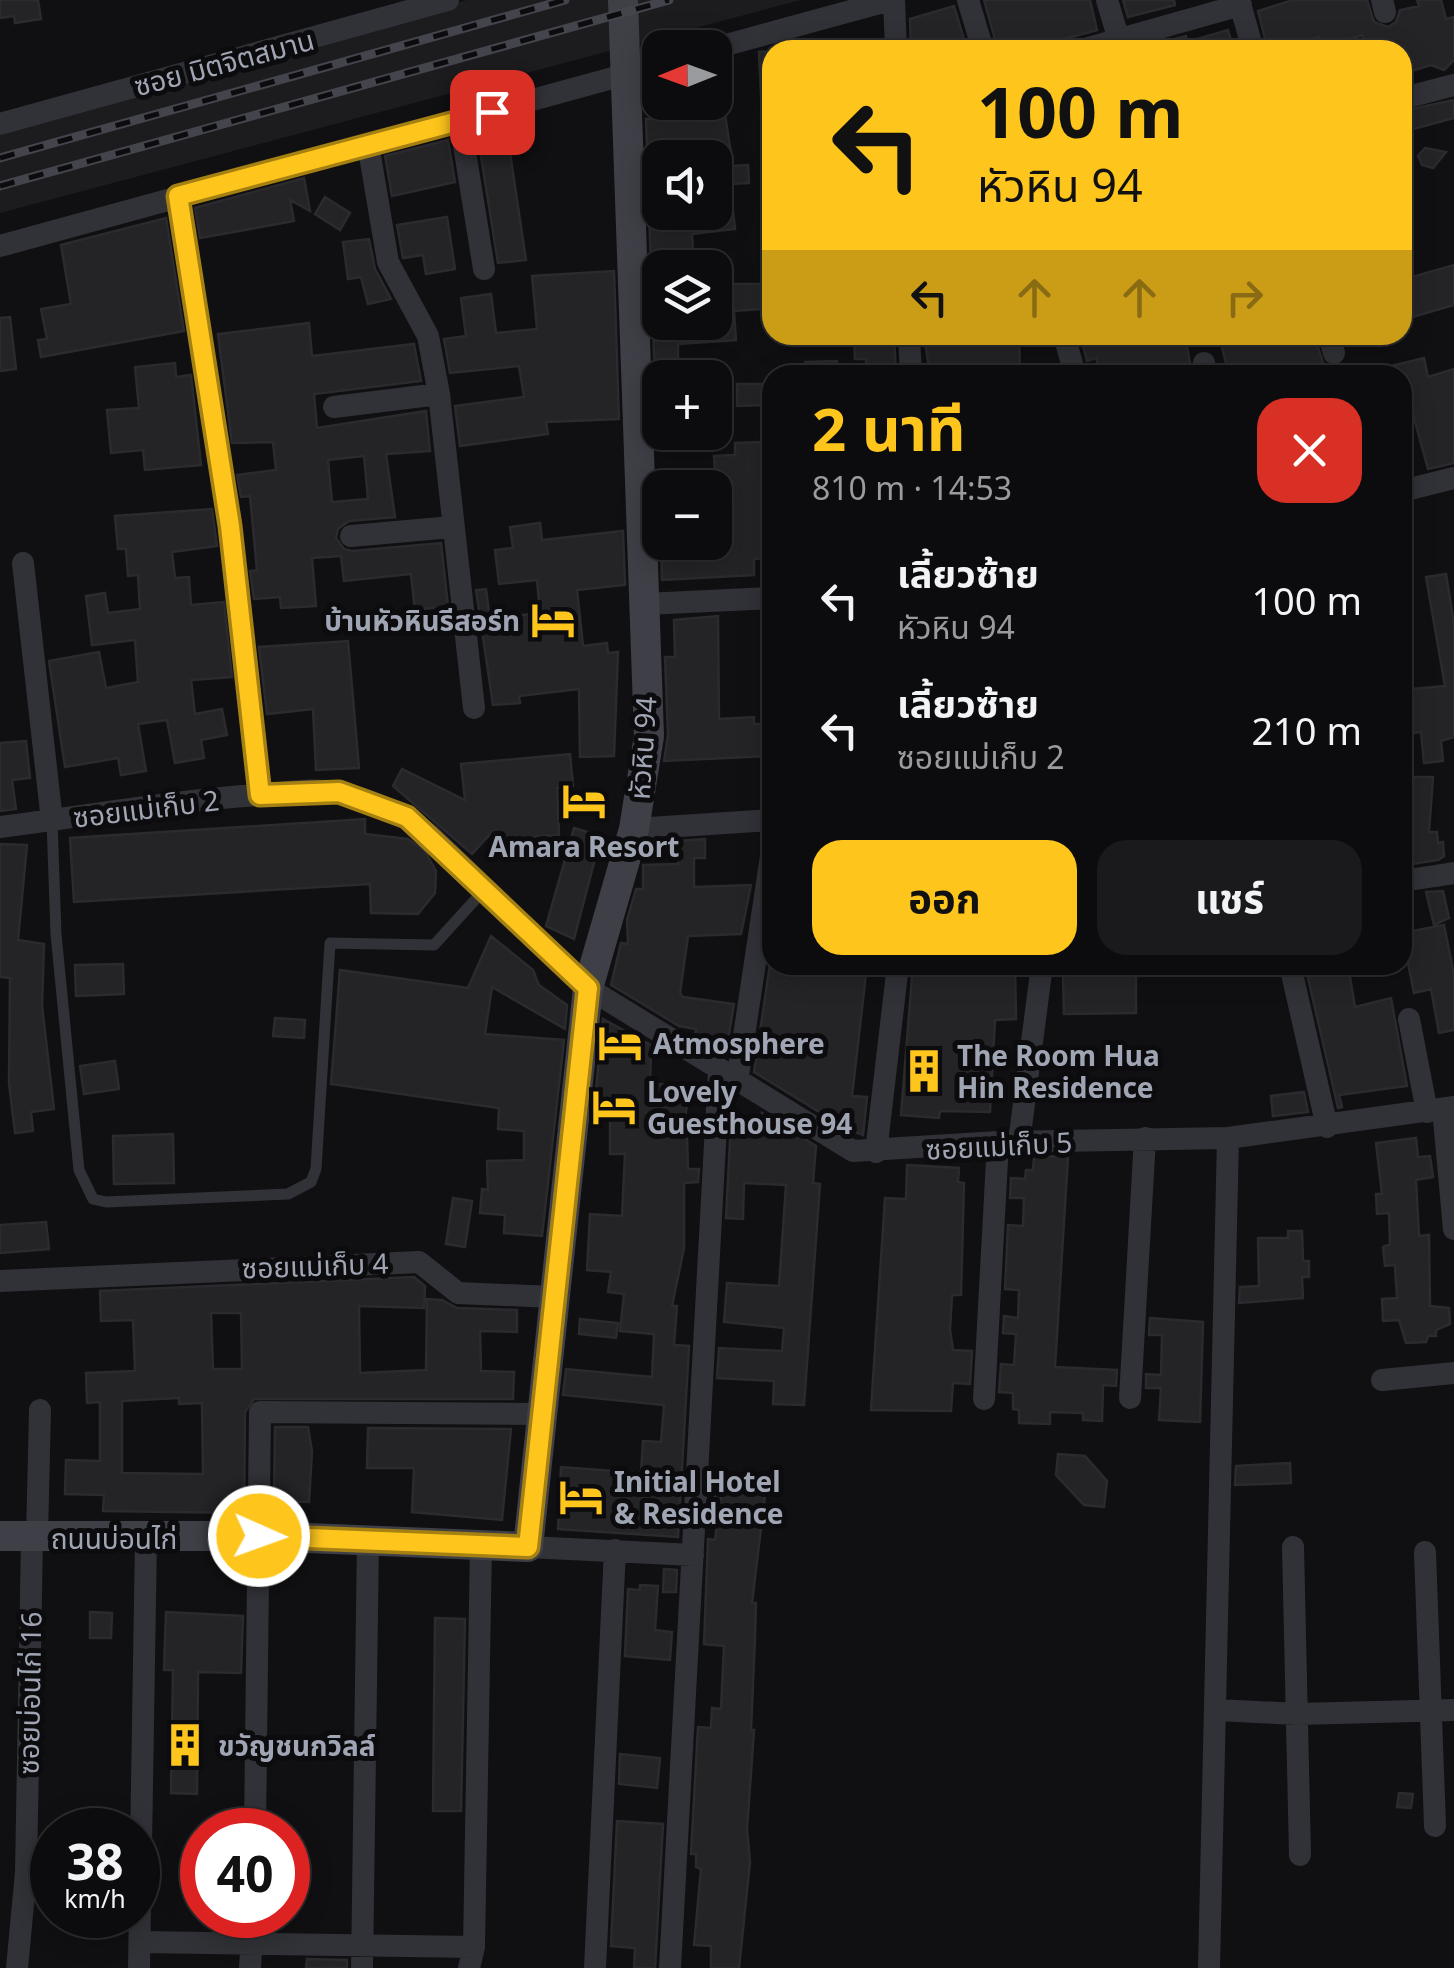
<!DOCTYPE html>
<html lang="th">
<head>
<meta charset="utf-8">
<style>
  :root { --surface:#0c0c0e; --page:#1a1a1c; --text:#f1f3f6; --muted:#9a9b9e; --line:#2c2c2e; --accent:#fec51c }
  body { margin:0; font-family:"Noto Sans","Noto Sans Thai",sans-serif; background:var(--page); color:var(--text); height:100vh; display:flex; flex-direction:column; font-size:38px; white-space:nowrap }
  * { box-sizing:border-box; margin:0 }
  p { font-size:32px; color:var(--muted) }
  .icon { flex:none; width:55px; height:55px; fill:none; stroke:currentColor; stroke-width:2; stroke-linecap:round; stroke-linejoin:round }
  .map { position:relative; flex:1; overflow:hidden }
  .sheet { position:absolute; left:762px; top:365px; width:650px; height:610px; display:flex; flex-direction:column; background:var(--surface); border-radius:30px; box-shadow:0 5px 25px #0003,0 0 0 2px var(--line) }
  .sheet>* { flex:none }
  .banner { position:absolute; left:762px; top:40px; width:650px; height:305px; border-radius:30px; box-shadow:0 5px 25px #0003,0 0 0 2px var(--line); background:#fec51c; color:#111; overflow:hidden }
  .needle { width:65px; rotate:269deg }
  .controls { position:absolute; left:642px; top:30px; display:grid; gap:20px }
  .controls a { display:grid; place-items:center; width:90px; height:90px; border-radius:20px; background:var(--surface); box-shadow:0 5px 25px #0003,0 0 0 2px var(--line); font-size:50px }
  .speed { position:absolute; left:30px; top:1808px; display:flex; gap:20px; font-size:50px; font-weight:700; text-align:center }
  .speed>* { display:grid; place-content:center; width:130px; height:130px; border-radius:50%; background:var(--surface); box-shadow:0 5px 25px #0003,0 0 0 2px var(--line); line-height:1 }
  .speed small { font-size:25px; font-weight:400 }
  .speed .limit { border:15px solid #d22; background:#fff; color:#111 }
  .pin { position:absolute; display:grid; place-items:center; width:85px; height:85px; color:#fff; margin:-42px; border-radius:20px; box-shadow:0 5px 15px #0006 }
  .me { position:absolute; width:110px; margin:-55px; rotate:92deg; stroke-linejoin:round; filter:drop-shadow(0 0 8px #0008) }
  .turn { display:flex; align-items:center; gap:35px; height:210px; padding:0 50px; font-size:45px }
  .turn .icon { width:130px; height:130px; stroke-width:2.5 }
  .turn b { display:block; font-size:70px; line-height:85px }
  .lanes { display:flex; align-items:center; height:95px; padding:0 50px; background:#0003; justify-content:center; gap:50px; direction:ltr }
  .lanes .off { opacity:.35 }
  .round { display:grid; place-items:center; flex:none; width:105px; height:105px; border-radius:30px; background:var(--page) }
  .headline { display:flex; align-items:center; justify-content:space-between; height:170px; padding:0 50px }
  h1 { font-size:60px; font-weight:700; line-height:75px; color:var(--accent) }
  .button { display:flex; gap:20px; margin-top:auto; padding:20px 50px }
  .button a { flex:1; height:115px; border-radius:30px; background:var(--accent); color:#111; font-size:40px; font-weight:700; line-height:115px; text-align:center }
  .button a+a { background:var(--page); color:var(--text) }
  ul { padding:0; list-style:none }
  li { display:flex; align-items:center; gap:30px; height:130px; padding:0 50px }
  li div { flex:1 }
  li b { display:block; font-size:38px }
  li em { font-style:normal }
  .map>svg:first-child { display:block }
  .built { fill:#1c1c1f }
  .building { fill:#242326; stroke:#2b2a2e; stroke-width:2.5; fill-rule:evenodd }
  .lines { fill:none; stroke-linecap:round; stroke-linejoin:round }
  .lane { stroke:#313237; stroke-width:11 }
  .street { stroke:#313237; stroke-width:22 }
  .secondary { stroke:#3f4047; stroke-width:30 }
  .rail-casing { stroke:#44454c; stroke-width:9 }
  .rail { stroke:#0c0b0d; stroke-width:5; stroke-dasharray:15; stroke-linecap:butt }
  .route-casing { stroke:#a58012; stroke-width:25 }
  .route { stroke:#fec51c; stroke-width:18 }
  .labels { text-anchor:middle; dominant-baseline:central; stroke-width:10; stroke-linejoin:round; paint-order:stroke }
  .street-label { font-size:28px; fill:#a0a5b4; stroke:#0c0b0d }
  .poi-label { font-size:28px; font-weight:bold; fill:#a0a5b4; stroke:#0c0b0d; text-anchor:start }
</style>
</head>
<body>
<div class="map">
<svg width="1454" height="1968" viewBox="0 0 1454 1968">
  <rect width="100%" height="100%" fill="#101012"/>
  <!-- built -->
  <path class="built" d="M467 0H801L0 213V130Z"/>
  <!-- building -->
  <path class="building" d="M0 0H38L41 19 15 23 14 16 0 18Z
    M984 0H1090L1097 30 1024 50H998Z
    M1123 0H1174L1175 5 1128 17Z
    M1293 0H1367L1374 22 1388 27 1396 22 1400 10 1419 6 1417 0H1441L1446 19 1454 17V60L1444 70 1431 65 1402 74V50H1367L1362 35 1323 47 1319 37 1268 50 1258 11Z
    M954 6 966 46 911 50 910 19Z
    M1228 30 1234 50H1174L1171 40 1186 36 1187 42Z
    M772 51V94L761 95 759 52Z
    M1454 100V118L1402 132V111Z
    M659 102H723L733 166 748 165 749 183 730 184 735 229 692 234 694 268H660V322H715V284H772V308L734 311 736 340 678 344V364L662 365 660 411H656L649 212H715V158H702L700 142 647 147 646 119 660 118Z
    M506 126 526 260 498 263 477 131Z
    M448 140 455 182 392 196 385 156Z
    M1425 148 1446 152 1433 168 1422 165 1418 156Z
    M304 178 310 211 290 200 294 221 200 238 195 208Z
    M325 197 350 213 340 230 315 214Z
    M447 217 455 269 426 274 423 255 403 258 397 225Z
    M166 218 184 331 41 357 38 340 47 339 41 309 71 304 61 245Z
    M369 239 375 269 391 299 368 304 361 277 348 279 343 242Z
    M1454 265V305L1402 320V280Z
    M614 271 619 419 546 422 548 434 460 446 455 406 524 397 519 366 450 373 444 339 466 336 461 298 491 294 496 333 537 329 532 276Z
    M10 317 16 369 0 371V318Z
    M309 323 312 356 414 344 421 381 314 394 317 428 426 411 430 451 386 454 395 517 349 521 338 529 336 538 344 549 352 551 441 543 448 606 415 610 411 574 344 581 341 556 312 558 316 606 281 608 280 597 254 599 250 571 257 570 250 496 241 497 237 475 276 470 273 442 232 443 218 334ZM364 456 368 499 332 502 328 460Z
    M854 335H894L896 375H867L866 359H855Z
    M924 335H1019L1020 375H930Z
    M1080 335H1185L1192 375H1101L1096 358 1087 361Z
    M1219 335H1314L1327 375H1310L1308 366 1278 375H1229Z
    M1424 358 1428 377 1454 369V463L1428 469 1406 389 1402 390V375H1376L1375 370Z
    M837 361V375H805V362Z
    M175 363 176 377 191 375 201 465 145 470 143 450 111 453 107 410 139 408 135 367Z
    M737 384H765L766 405 737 406Z
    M762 442 764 470 772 469V536L764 537 765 558 754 559V575L662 580 661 542 728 538 726 490H716L714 456 735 455V443Z
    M212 509 217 546 172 552 175 578 189 577 191 605 224 602 232 677 191 680 195 714 222 709 227 735 201 740 204 758 175 763 167 720 138 724 146 771 121 775 118 758 65 767 49 661 99 652 106 688 138 682 135 640 92 645 86 596 105 593 108 613 140 609 138 575 128 576 126 549H118L115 516Z
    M540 523 542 540 623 531 625 585 577 590 583 646 607 643 608 653 618 652 614 756 580 757 579 689 519 696 520 703 493 705 476 590 486 589 490 619 540 613 537 580 499 584 495 550 513 548 510 527Z
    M1446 574 1454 624V737L1441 741 1443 761 1424 763 1421 732 1402 734V690L1445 686 1426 577Z
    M718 616 719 719 754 717V724H765L767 756 664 761 668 735 665 657H675L674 620Z
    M348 641 359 768 316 770 313 709 267 714 259 647Z
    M26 741 30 778 12 780 16 809 0 811V743Z
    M570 754 573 786 557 788 559 835 501 839 493 831 472 854 393 786 402 769 465 800 461 764Z
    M1402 777H1433L1429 832H1437L1438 843 1443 842 1444 856 1438 860 1405 865Z
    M365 819V834L408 839 425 851 436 871 435 893 418 914 371 913 370 884 74 902 70 838Z
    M574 828 601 836 574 939 546 926Z
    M705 839V858H694V887L751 885 741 934 688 936 680 993 683 997 734 1004 727 1046 707 1043 695 1036 696 1029 679 1026 611 985 621 943 628 944 627 920 636 889H643V865L678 864V841Z
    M0 844 27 845 18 940 44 944 42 1006 54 1109 31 1112 33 1131 15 1133 9 1083 10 978 0 977Z
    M1443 891 1449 918 1434 925 1426 892Z
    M1444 925 1454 975V1030L1439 1033 1431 989 1414 993 1402 933Z
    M491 936 533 970 539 985 567 1005 565 1029 492 987 485 1034 564 1040 542 1236 504 1233 505 1215 480 1213 482 1189 488 1190 487 1161 524 1160V1131L498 1129 499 1108 331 1084 340 970 468 988Z
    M123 964 124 994 76 996 75 965Z
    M770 964 817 971V965H867L852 1096 867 1097 863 1135 842 1127V1119L829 1118 754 1072Z
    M913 965 1015 967 1016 1019 995 1020 990 1112 940 1111 939 1118 901 1115Z
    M1305 965H1348L1355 1007 1391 998 1407 1086 1339 1095 1342 1107 1338 1108Z
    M1136 975V1013L1064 1014 1063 976Z
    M275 1018 305 1020 304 1038 273 1036Z
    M603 1019 656 1048 651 1052 650 1084 689 1085 685 1120H701L700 1135 687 1134 688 1169H699L698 1182 684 1183V1248L672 1306H677L674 1345 689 1346 678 1537 558 1529 561 1467 641 1473 643 1441 661 1442 664 1405 563 1395 566 1369 652 1377 654 1334 620 1331 624 1294 608 1292 611 1272 587 1270 590 1214 622 1216 625 1154H610V1111L594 1110Z
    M115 1061 119 1089 84 1094 80 1066Z
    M1304 1092 1308 1112 1273 1116 1271 1096Z
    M762 1113 816 1146 813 1183 820 1184 804 1405 773 1404 774 1381 717 1378 719 1348 782 1351 784 1328 724 1322 727 1283 779 1286 786 1185 744 1183 743 1219 726 1218 731 1123 762 1124Z
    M173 1134 174 1183 114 1184 113 1136Z
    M1416 1138 1418 1157 1430 1156 1433 1177 1416 1180 1419 1236 1429 1235 1430 1306 1449 1308 1450 1324 1436 1330V1336H1428L1426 1342 1406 1343 1399 1320 1383 1321 1382 1299 1397 1298 1395 1265 1385 1266 1383 1247 1390 1244 1389 1213 1377 1214 1376 1194H1382L1376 1143Z
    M1034 1156 1068 1157 1055 1367 1117 1370 1116 1386 1103 1385 1102 1421 1083 1420V1413L1050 1412V1424L1019 1423V1410L1013 1409V1393L999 1392 1001 1364 1014 1365 1016 1334 1003 1333 1004 1316 1018 1318 1019 1290 1005 1289 1008 1225 1023 1226 1024 1198H1010L1011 1178 1025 1179 1026 1170H1033Z
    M907 1165 959 1168 958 1182 964 1183 961 1295H952L950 1330 953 1350 972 1351 970 1384 953 1383 951 1411 871 1410 885 1198 906 1199Z
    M453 1198 472 1201 465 1247 446 1244Z
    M46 1222 49 1249 0 1253V1225Z
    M1288 1231H1302L1303 1261H1309V1277H1302L1303 1298 1239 1303 1240 1287 1259 1286 1258 1238H1288Z
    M414 1277 425 1286 424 1308 359 1306 360 1373 426 1370 427 1299 442 1300 457 1308 517 1310V1332L480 1331 481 1371 514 1372 513 1399H254L245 1412 244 1513 103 1511 104 1495 65 1494 66 1460 100 1461V1402L87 1403 86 1373 135 1371 133 1320 101 1321 100 1291ZM211 1313H241L242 1369H213ZM179 1398V1404L202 1403 203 1474 122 1473V1401Z
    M1150 1318 1203 1322 1200 1422 1159 1420 1161 1388H1146V1374L1161 1375 1162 1335H1149Z
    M580 1319 618 1323 616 1338 579 1334Z
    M275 1427H308L312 1451 309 1502 274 1501Z
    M368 1428 511 1429 502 1520 412 1512 414 1468H367Z
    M1058 1454 1085 1456 1107 1481 1104 1507 1084 1505 1056 1475Z
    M1290 1463 1291 1483 1235 1485 1236 1466Z
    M715 1473 757 1476 756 1495H765L752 1603H756L755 1637 751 1730H754L747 1829 750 1862 739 1968H711V1946L694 1945 701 1869 696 1867V1854H691L698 1727 711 1728 712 1708 721 1709 724 1646 704 1644 708 1539 715 1540 721 1496H714Z
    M664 1569 677 1570 676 1592H663Z
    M640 1585 658 1586 655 1630 672 1632 670 1660 625 1656 628 1589 640 1590Z
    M90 1612 112 1613 111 1638H90Z
    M166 1612 243 1616 241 1673 198 1672 197 1794 171 1793 173 1670H164Z
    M435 1618 465 1619 461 1811H433Z
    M620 1754 660 1758 657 1788 619 1784Z
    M1399 1793 1413 1794 1411 1808 1397 1807Z
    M617 1821 663 1824 655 1968H634L635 1948 611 1946Z
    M307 1959 347 1960V1968H306Z"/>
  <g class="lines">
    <!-- lane -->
    <path class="lane" d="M52 821 56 934 79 1170 93 1199 106 1202 288 1194 311 1182 316 1169 330 943 434 945 485 889"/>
    <!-- street -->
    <path class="street" d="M894 0 896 50
      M968 0 983 50
      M1107 0 1122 50
      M1239 0 1253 50
      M1382 0 1385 12
      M715 48 891 0
      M1081 50 1241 5
      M1408 97 1454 85
      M460 121 484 269
      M0 124 448 0
      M368 144 388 262 428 336 439 394 474 708
      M178 196 230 526 261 795
      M0 246 660 65
      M909 335 911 375
      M1064 335 1072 364
      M1329 335 1334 353
      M1204 363 1207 375
      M334 407 439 394
      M1402 491 1454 478
      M351 536 452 527
      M23 563 52 821
      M645 604 772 598
      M0 827C86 816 171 801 258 795 285 793 314 787 341 793 374 800 404 815 430 835L588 988 853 1151 998 1142 1228 1138 1454 1107
      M634 829 772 820
      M1402 881 1454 873
      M1290 965 1327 1127
      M1409 1019 1427 1112
      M737 1082 772 850
      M1443 1109 1454 1229
      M1019 1142 1042 965
      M876 1152 898 965
      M0 1281 419 1262 458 1293 553 1297
      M1382 1380 1454 1373
      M1130 1398 1145 1138
      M984 1399 998 1142
      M37 1538 40 1410
      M528 1547 693 1555
      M1293 1547 1300 1855
      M1425 1552 1435 1826
      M1216 1710 1298 1714 1454 1710
      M255 1830 260 1412 542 1414
      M142 1942 474 1947
      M17 1968 26 1872 32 1538
      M139 1968 146 1539
      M250 1968 253 1915
      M362 1968 368 1540
      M469 1968 474 1947 481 1545
      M595 1968 615 1550
      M670 1968 719 1071
      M1209 1968 1228 1138"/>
    <!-- secondary -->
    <path class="secondary" d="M0 1536H259L528 1547 588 988 634 829 649 736 623 0"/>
    <!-- rail casing -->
    <g class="rail-casing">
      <path id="rail" d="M0 158 565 0
        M0 186 669 0"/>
    </g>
    <!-- rail -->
    <use href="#rail" class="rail"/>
  </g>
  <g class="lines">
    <!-- route casing -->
    <g class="route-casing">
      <path id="route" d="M259 1536 528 1547 588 988 407 817 339 792 260 795 230 526 178 196 492 112"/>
    </g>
    <!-- route -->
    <use href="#route" class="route"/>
  </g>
  <!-- icons -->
  <defs>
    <g id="hotel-bare" transform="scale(3.45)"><path d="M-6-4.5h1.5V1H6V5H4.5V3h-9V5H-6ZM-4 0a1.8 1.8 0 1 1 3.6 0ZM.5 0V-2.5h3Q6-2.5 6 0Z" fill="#fec51c" stroke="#0c0b0d" stroke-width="2.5" paint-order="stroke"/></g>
    <g id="building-bare" transform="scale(3.45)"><path d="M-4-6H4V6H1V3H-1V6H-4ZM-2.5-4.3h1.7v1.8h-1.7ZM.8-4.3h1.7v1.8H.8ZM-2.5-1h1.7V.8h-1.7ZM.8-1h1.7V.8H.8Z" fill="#fec51c" stroke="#0c0b0d" stroke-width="2.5" paint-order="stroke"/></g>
  </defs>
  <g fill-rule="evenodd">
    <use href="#hotel-bare" x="553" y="620"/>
    <use href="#hotel-bare" x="584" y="801"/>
    <use href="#hotel-bare" x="620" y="1043"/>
    <use href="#building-bare" x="924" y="1071"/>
    <use href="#hotel-bare" x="614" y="1107"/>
    <use href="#hotel-bare" x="581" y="1497"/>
    <use href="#building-bare" x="185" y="1745"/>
  </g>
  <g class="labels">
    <!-- street labels -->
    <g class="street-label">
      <text transform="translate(224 62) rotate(-15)">ซอย มิตจิตสมาน</text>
      <text transform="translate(642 748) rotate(-86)">หัวหิน 94</text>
      <text transform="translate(146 808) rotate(-7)">ซอยแม่เก็บ 2</text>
      <text transform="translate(999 1145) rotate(-3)">ซอยแม่เก็บ 5</text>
      <text transform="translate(315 1265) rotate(-2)">ซอยแม่เก็บ 4</text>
      <text x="114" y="1538">ถนนบ่อนไก่</text>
      <text transform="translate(29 1693) rotate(-89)">ซอยบ่อนไก่ 16</text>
    </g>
    <!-- poi labels -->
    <g class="poi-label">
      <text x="520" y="620" text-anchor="end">บ้านหัวหินรีสอร์ท</text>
      <text x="584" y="846" text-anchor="middle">Amara Resort</text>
      <text x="653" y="1043">Atmosphere</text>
      <text x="957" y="1055">The Room Hua<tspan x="957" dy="32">Hin Residence</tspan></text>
      <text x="647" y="1091">Lovely<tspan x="647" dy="32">Guesthouse 94</tspan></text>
      <text x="614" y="1481">Initial Hotel<tspan x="614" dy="32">&amp; Residence</tspan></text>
      <text x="218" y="1745">ขวัญชนกวิลล์</text>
    </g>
  </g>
</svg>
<div class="controls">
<a><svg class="needle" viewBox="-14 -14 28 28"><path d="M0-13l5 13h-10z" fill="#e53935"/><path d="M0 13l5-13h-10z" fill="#9a9b9e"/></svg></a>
<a><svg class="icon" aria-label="sound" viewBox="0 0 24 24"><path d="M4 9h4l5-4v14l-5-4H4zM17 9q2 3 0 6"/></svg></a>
<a><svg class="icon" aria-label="layers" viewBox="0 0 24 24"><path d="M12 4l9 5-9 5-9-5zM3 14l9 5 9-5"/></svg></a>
<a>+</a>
<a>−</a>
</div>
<div class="speed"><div>38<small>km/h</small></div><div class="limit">40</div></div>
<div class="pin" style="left:492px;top:112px;background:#d93025"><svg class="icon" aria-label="arrive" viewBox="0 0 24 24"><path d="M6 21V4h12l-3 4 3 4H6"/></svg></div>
<svg class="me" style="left:259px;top:1536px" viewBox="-20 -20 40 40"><circle r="17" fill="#fec51c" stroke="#fff" stroke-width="3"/><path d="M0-11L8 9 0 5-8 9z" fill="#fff"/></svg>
<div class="banner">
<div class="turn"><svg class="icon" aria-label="left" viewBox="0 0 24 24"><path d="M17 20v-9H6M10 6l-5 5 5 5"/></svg><div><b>100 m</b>หัวหิน 94</div></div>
<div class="lanes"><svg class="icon" aria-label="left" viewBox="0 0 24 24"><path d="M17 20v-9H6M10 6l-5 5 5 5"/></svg><svg class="icon off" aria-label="ahead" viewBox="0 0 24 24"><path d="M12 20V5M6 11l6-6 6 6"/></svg><svg class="icon off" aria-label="ahead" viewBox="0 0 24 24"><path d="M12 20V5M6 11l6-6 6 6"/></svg><svg class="icon off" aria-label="right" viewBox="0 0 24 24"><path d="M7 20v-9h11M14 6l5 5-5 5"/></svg></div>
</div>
<section class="sheet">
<div class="headline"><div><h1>2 นาที</h1><p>810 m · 14:53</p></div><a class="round" style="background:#d93025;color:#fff"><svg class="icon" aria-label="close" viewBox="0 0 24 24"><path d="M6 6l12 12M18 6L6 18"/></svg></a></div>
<ul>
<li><svg class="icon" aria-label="left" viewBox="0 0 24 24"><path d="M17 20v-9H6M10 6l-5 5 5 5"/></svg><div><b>เลี้ยวซ้าย</b><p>หัวหิน 94</p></div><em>100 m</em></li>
<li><svg class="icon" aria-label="left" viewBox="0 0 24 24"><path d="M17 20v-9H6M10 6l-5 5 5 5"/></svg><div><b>เลี้ยวซ้าย</b><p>ซอยแม่เก็บ 2</p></div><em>210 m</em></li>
</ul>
<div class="button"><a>ออก</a><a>แชร์</a></div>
</section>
</div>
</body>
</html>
